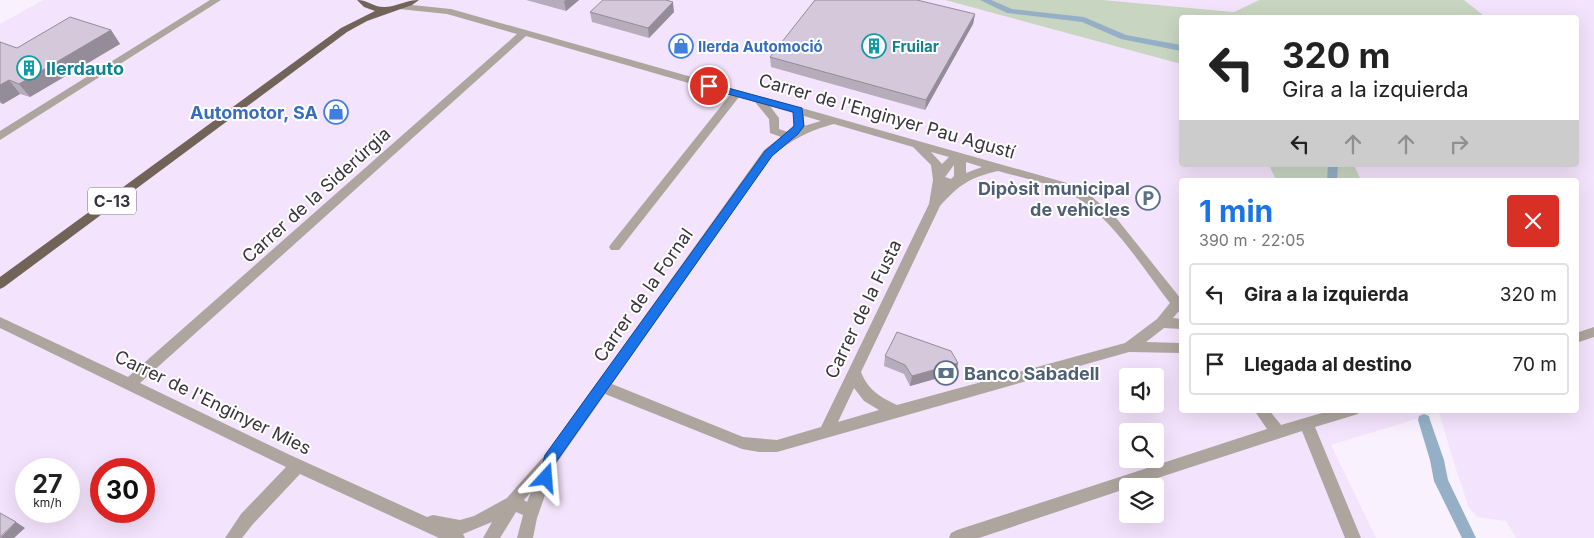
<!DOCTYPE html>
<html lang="es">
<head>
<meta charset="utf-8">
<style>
  :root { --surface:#fff; --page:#f2f2f2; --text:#222; --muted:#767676; --line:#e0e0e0; --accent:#1a73e8 }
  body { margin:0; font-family:Inter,sans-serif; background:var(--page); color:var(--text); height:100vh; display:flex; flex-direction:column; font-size:19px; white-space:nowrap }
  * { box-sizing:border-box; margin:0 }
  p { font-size:16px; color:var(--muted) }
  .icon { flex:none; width:28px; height:28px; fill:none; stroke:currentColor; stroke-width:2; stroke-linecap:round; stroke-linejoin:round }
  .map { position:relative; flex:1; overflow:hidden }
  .panel { position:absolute; left:1179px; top:178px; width:400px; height:235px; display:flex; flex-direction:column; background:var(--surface); border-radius:5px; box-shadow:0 5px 20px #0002 }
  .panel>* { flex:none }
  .hud { position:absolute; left:1179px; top:15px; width:400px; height:152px; border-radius:5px; box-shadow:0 5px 20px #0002; background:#fff; color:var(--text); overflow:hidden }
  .fabs { position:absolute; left:1119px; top:368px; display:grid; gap:10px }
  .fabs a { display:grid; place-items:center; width:45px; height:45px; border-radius:5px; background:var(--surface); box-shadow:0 5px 20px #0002; font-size:25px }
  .speed { position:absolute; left:15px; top:458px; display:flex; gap:10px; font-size:25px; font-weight:700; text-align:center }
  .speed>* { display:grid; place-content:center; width:65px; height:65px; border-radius:50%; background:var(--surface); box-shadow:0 5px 20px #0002; line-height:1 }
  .speed small { font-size:12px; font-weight:400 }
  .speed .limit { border:8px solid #d22; background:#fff; color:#111 }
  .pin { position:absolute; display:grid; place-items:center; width:42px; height:42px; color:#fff; margin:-21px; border:2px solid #fff; border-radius:50%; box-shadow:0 1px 5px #0007 }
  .me { position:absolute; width:55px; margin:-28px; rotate:19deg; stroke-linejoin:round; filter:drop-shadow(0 0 4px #0008) }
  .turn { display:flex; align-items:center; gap:18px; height:105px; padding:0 20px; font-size:22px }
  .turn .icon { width:65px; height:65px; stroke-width:2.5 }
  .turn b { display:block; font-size:35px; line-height:42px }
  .lanes { display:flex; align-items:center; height:48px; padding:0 20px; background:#0003; justify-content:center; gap:25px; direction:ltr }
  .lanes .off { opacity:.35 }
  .round { display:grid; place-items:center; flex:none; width:52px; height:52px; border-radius:5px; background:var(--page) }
  .head { display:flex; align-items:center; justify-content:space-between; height:85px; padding:0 20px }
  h1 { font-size:30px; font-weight:700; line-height:38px; color:var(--accent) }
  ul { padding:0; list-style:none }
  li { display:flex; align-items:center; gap:15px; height:62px; margin:0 10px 8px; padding:0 10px; border:2px solid var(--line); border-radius:5px }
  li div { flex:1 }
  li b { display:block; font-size:19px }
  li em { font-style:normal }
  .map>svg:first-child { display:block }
  .built { fill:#f4e3fc; fill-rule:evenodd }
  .green { fill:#c8d5c1 }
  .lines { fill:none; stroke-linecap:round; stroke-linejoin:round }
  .canal { fill:#95b0c6; fill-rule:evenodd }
  .minor { fill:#ada59e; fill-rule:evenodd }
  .primary { fill:#716358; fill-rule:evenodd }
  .wall { fill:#b6acbb }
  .shaded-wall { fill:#948c99 }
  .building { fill:#d4c8da; stroke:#948c99 }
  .route { fill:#1a73e8; stroke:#114b97 }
  .labels { text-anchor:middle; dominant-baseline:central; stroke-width:4; stroke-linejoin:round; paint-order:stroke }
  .far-shop-label { font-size:15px; font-weight:bold; fill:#366cbe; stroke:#fff; text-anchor:start }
  .far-culture-label { font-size:15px; font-weight:bold; fill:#0d838f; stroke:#fff; text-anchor:start }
  .shield { fill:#fff; stroke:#747176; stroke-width:1 }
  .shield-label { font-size:16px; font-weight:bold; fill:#39343c }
  .culture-label { font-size:18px; font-weight:bold; fill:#0d838f; stroke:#fff; text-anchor:start }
  .shop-label { font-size:18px; font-weight:bold; fill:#366cbe; stroke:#fff; text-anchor:end }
  .street-label { font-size:18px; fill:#39343c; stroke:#fff }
  .service-label { font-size:18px; font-weight:bold; fill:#4e5e75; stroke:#fff; text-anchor:end }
</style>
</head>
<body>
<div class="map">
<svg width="1594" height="538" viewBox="0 0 1594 538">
  <rect width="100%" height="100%" fill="#f9f1fd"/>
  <!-- built -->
  <path class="built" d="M43 0H945L1181 64V165H1269L1276 180H1181V410H1576V180H1361L1354 165H1576V18L1466 17 1483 15 1464 0H1594V538H1516L1506 521 1477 517 1469 508 1452 457 1439 412 1331 445 1376 538H0V24ZM1128 376H1155V404H1128ZM1128 431H1155V459H1128ZM26 469H69V511H26ZM101 469H144V511H101ZM1128 486H1155V514H1128Z
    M1103 0H1259L1234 12Z"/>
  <!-- green -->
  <path class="green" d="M945 0H1103L1234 12 1259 0H1464L1483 15 1466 18H1181V64Z
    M1269 165H1354L1361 180H1276Z"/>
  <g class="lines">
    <!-- canal -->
    <path class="canal" d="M980 0H991L1012 9 1084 17 1126 35 1181 45V51L1121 39 1082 22 1007 13Z
      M1328 165H1338L1337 180H1327Z
      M1424 414 1429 416 1430 420 1444 460 1448 480 1476 538H1462L1434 481 1430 460 1418 420 1419 416Z"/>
    <!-- minor -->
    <path class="minor" d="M210 0H221L0 140V131Z
      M402 4 451 9 1067 183 1090 195 1117 219 1181 299V313L1178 312 1173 318 1181 319V329L1164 328 1146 342 1181 343V353L1129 352 777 452H759L742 449 605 394 556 464 537 518 533 538H517L523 515 516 512 500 538H483L492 522 463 534 465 538H439L300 474 253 524 242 538H225L241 514 286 467 0 328V317L128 377 517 34 447 14 399 9 397 7ZM526 36 730 95 611 244 609 247 611 250H619L739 97 755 102 769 119 770 133 781 137 764 150 545 455 507 498 474 516 460 520 433 515 427 517 290 455 140 383ZM770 106 793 113C795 121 795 126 788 132L779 129V118ZM804 116 821 121 804 126ZM834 124 913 147 931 165 933 180 929 204 821 427 777 440 743 437 612 384 772 156C793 139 808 131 834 124ZM931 152 949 157 942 164ZM966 162 982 167 966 173ZM954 165V176L951 179 945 177ZM998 171C1026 179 1057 184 1082 201 1115 223 1145 271 1170 303L1157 319 1125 343 897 405C880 397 868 390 861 372L940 206C960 184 969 178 998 171ZM854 388 864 401 879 410 838 422ZM531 492 527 502 524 500Z
      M1594 327V337L1576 343V333Z
      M1254 410H1269L1281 425 1332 410H1360L1358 414 1315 427 1361 538H1345L1302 431 1133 486H1128V488L979 538H949L951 533 957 530 1267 429Z"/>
    <!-- primary -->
    <path class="primary" d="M357 0C368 0 373 7 384 7 396 7 406 0 419 0L412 5 367 21 347 32 4 287 0 289V277L341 28 375 11 364 7Z"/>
  </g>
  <!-- wall -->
  <path class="wall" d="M526 0H579L566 11Z
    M590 12H674L649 38 592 22Z
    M975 14 973 24 925 110 771 67 770 57Z
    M111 30 120 44 30 97 20 94 3 104 0 103V42L17 48Z
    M885 356 958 363 956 373 910 386 904 374 884 366Z"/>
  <!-- shaded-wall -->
  <path class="shaded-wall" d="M566 0H579L566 11 564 1Z
    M673 2 674 12 649 38 648 28Z
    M975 14 973 24 925 110 926 100Z
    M111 30 120 44 30 97 19 84Z
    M9 80 20 94 3 104 0 101V85Z
    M958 363 956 373 910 386 912 376Z
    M16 522 25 528 14 538H0Z"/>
  <!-- building -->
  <path class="building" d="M603 0H666L673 2 648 28 590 12Z
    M815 0H917L975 14 926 100 770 57Z
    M70 17 111 30 19 84 9 80 0 85V42L17 48Z
    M897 332 951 351 958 363 912 376 905 365 885 356Z
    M0 513 16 522 0 537Z"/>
  <!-- route -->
  <path class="route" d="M709 83 802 108 804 126 798 134 772 156 556 462 550 483 546 484 541 483 539 478 545 455 765 151 794 126 793 112 706 88V84Z"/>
  <!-- icons -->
  <defs>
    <g id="shop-ring" transform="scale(1.25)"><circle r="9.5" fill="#fff" stroke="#3f7fe0" stroke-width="1.5"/><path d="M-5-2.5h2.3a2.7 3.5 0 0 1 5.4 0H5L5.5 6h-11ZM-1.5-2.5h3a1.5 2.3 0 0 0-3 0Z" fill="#3f7fe0"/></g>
    <g id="building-ring" transform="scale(1.25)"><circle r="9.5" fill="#fff" stroke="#0f9aa8" stroke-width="1.5"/><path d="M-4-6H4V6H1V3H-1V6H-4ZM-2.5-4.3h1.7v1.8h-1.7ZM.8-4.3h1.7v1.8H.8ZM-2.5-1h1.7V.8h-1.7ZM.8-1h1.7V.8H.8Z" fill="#0f9aa8"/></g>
    <g id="parking-ring" transform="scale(1.25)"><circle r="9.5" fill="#fff" stroke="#5c6f8a" stroke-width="1.5"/><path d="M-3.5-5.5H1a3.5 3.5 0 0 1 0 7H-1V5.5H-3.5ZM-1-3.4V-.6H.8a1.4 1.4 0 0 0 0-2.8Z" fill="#5c6f8a"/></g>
    <g id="bank-ring" transform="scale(1.25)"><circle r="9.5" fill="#fff" stroke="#5c6f8a" stroke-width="1.5"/><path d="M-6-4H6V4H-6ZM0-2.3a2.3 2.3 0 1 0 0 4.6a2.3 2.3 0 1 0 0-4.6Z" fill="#5c6f8a"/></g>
  </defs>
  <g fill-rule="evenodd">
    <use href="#shop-ring" x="681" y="46"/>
    <use href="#building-ring" x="874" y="46"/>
    <use href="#building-ring" x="29" y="68"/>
    <use href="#shop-ring" x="336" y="112"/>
    <use href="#parking-ring" x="1148" y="198"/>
    <use href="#bank-ring" x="946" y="373"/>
  </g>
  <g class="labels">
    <!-- far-shop labels -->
    <g class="far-shop-label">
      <text x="698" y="46">Ilerda Automoció</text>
    </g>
    <!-- far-culture labels -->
    <g class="far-culture-label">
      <text x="892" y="46">Fruilar</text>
    </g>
    <!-- shield labels -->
    <rect class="shield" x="88" y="187.5" width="48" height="27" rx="4"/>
    <g class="shield-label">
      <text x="112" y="201">C-13</text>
    </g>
    <!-- culture labels -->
    <g class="culture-label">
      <text x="46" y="68">Ilerdauto</text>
    </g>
    <!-- shop labels -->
    <g class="shop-label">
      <text x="318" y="112">Automotor, SA</text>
    </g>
    <!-- street labels -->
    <g class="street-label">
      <text transform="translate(887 116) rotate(16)">Carrer de l'Enginyer Pau Agustí</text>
      <text transform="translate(316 195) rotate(-42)">Carrer de la Siderúrgia</text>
      <text transform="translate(643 295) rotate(-55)">Carrer de la Fornal</text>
      <text transform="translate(863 309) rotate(-64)">Carrer de la Fusta</text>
      <text transform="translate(213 402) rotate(26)">Carrer de l'Enginyer Mies</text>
    </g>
    <!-- service labels -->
    <g class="service-label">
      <text x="1130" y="188">Dipòsit municipal<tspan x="1130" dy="21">de vehicles</tspan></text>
      <text x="964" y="373" text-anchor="start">Banco Sabadell</text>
    </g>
  </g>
</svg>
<div class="fabs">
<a><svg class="icon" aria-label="sound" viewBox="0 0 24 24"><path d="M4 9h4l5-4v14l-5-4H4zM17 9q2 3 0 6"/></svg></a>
<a><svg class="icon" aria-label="search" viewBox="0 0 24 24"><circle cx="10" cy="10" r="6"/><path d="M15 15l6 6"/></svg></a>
<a><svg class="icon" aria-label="layers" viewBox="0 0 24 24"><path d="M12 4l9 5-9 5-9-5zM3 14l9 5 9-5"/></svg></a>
</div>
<div class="speed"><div>27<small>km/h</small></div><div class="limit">30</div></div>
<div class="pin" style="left:709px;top:86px;background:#d93025"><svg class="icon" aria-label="arrive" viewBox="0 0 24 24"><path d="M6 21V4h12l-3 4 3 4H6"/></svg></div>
<svg class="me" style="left:546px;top:478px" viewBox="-20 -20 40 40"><path d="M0-17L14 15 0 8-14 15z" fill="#1a73e8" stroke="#fff" stroke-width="4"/></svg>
<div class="hud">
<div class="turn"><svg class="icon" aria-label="left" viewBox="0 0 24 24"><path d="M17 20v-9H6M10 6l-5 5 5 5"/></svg><div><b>320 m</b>Gira a la izquierda</div></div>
<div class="lanes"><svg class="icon" aria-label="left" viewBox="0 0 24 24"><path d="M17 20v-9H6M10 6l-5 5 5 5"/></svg><svg class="icon off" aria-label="ahead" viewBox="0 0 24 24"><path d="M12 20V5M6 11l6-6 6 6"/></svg><svg class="icon off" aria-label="ahead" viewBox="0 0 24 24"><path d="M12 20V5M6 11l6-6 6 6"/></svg><svg class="icon off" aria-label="right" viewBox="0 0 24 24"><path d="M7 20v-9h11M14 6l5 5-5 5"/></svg></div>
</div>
<section class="panel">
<div class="head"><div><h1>1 min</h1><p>390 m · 22:05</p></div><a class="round" style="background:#d93025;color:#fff"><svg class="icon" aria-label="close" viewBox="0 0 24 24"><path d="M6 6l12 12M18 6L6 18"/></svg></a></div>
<ul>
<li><svg class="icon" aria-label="left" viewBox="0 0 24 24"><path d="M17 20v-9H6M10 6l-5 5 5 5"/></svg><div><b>Gira a la izquierda</b></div><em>320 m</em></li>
<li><svg class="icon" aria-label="arrive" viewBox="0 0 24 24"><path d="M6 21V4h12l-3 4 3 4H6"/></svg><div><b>Llegada al destino</b></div><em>70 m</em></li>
</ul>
</section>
</div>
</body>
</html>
